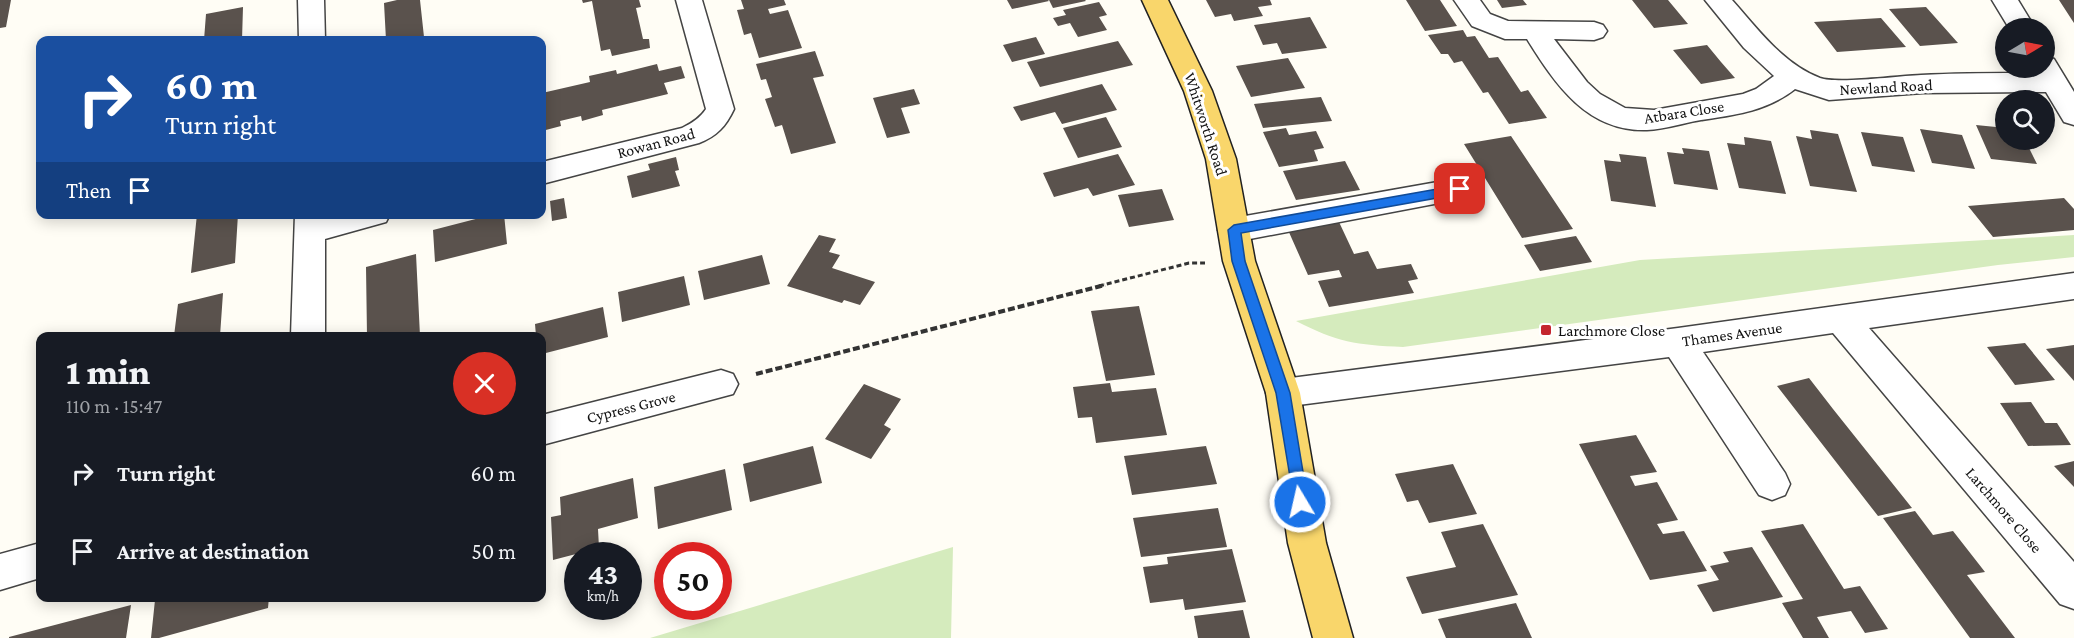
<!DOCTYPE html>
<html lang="en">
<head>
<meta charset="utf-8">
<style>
  :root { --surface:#171b24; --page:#242831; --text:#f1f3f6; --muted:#9ea1a6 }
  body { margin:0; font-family:"Crimson Pro",serif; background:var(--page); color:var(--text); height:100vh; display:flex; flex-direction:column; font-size:22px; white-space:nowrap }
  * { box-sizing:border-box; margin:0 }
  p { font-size:20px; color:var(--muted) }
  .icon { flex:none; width:33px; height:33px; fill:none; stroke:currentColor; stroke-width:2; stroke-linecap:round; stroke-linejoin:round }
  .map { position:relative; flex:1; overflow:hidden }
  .drawer { position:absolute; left:36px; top:332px; width:510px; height:270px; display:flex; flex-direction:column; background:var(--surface); border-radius:12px; box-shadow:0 3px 15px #0003 }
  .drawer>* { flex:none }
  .top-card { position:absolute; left:36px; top:36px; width:510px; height:183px; border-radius:12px; box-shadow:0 3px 15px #0003; background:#1a4fa0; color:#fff; overflow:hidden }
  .needle { width:39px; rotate:80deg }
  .buttons { position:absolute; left:1995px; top:18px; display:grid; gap:12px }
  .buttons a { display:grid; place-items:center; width:60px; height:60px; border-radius:50%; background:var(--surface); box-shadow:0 3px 15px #0003; font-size:30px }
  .speed { position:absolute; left:564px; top:542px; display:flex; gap:12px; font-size:30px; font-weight:700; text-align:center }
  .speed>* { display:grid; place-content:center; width:78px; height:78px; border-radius:50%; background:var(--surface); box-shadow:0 3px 15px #0003; line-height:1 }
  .speed small { font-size:15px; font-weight:400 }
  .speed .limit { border:9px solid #d22; background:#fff; color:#111 }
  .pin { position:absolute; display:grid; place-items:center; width:51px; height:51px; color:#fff; margin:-26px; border-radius:12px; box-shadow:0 3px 9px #0006 }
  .me { position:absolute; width:66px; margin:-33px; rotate:351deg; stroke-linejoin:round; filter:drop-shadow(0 0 4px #0008) }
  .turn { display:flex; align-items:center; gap:21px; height:126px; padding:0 30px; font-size:27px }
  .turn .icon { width:78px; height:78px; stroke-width:2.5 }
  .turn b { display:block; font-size:42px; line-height:51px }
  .then { display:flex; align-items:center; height:57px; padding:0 30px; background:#0003; gap:12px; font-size:22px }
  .round { display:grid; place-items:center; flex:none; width:63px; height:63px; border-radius:32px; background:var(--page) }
  .head { display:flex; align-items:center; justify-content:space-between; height:102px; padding:0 30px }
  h1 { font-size:36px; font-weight:800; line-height:45px }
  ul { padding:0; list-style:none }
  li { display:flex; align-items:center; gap:18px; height:78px; padding:0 30px }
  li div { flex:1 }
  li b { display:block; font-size:22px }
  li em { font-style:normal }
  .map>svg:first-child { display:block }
  .green { fill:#d5ebbd }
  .building { fill:#5a524d }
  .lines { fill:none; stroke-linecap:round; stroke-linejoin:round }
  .minor-casing { stroke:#444; stroke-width:3 }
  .major-casing { stroke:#222; stroke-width:3 }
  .path-far1 { stroke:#333; stroke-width:3; stroke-dasharray:5 3; stroke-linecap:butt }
  .path { stroke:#333; stroke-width:4; stroke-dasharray:7 3; stroke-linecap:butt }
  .minor { fill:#fff; fill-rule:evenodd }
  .major { fill:#f9d66b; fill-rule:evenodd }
  .route { fill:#1a73e8; stroke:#114b97; stroke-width:1.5 }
  .poi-dot { fill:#c4262e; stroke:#fff; stroke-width:2 }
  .labels { text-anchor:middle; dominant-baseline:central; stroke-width:6; stroke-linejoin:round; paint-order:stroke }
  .street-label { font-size:16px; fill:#111; stroke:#fff }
  .poi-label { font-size:16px; fill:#111; stroke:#fff; text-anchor:start }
</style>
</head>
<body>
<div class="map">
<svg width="2074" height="638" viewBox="0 0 2074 638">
  <rect width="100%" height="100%" fill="#fffdf5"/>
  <!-- green -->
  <path class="green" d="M2074 235V257L1998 265 1403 347C1356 345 1337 342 1296 321L1640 260Z
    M953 547 951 638H650Z"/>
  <!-- building -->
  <path class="building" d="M0 0H11L6 27 0 28Z
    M397 0H420L424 37 408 40H386L384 3Z
    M582 0H639L641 7 636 8 643 39H649L650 48 612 56 610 49 601 51 592 1 583 3Z
    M741 0H784L786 5 768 9 770 14 788 10 802 48 759 58 751 33 744 35 737 10 744 9Z
    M1007 0H1048L1049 1 1012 9Z
    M1049 0H1085L1086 1 1053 8Z
    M1206 0H1270L1272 5 1258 7 1263 16 1234 21 1231 14 1215 17Z
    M1406 0H1440L1457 26 1425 31Z
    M1497 0H1523L1527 5 1502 8Z
    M1632 0H1668L1688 24 1654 28Z
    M2059 0H2074V23L2072 20Z
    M1099 2 1107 15 1099 17 1107 30 1078 37 1070 23 1058 26 1053 18 1066 15 1063 10Z
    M243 7 242 40H204L206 14Z
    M1926 7 1958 43 1920 46 1889 9Z
    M1310 17 1327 48 1282 54 1277 43 1263 45 1254 25Z
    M1881 18 1906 47 1837 52 1814 22Z
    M1463 30 1467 37 1475 36 1489 58 1498 57 1521 92 1528 90 1547 118 1509 124 1488 92 1483 93 1462 61 1454 63 1448 54H1441L1428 35Z
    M1036 37 1045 54 1012 62 1003 45Z
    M1118 41 1133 65 1040 87 1027 62Z
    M1707 45 1721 62 1735 78 1701 84 1673 50Z
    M815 51 824 76 813 78 836 143 791 154 782 125 775 127 765 99 772 97 766 79 761 80 756 64Z
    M1288 58 1305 88 1251 97 1236 66Z
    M657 64 659 71 681 66 685 78 664 83 668 94 602 110 603 115 582 121 581 116 560 121 561 126 542 131V93L590 82 589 76 616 70 617 74Z
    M1102 84 1117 110 1062 124 1055 112 1021 121 1013 107Z
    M914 89 920 104 901 108 910 133 887 138 873 98Z
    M1321 97 1332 121 1263 128 1254 104Z
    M1106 117 1122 147 1078 158 1063 128Z
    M1976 125 2006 128V140H2025L2037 164 1991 159Z
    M1286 128 1289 135 1316 131 1324 148 1314 150 1318 161 1279 167 1263 132Z
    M1920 129 1962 135 1975 169 1932 163Z
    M1810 130 1838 134 1857 192 1810 186 1796 136 1812 139Z
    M1861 132 1903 137 1915 172 1872 166Z
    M1511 136 1573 229 1522 238 1464 144Z
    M1744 137 1771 141 1786 194 1739 188 1727 143 1745 145Z
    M1682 148 1709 151 1718 190 1674 184 1667 152 1684 154Z
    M1118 154 1135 185 1093 196 1088 188 1054 197 1043 173Z
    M1619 154 1646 157 1656 207 1611 201 1604 160 1621 162Z
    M676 157 679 170 675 171 680 186 632 198 627 176 650 170 648 164Z
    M1345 161 1360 190 1296 200 1283 171Z
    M1162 189 1174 220 1129 227 1118 195Z
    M564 198 567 218 552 221 550 201Z
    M2064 198 2074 209V230L1993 237 1968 206Z
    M197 214H238L235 263 191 273Z
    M495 214H504L507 244 435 262 433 230Z
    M1339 222 1354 254 1368 251 1377 269 1411 264 1418 279 1408 281 1414 293 1329 307 1318 281 1342 277 1339 270 1308 275 1288 230Z
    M819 235 836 239 829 252 840 255 832 268 875 282 860 305 844 300 842 303 787 286Z
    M1576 236 1592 262 1540 271 1524 245Z
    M416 254 420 336H367L366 267Z
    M762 255 770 284 704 300 698 271Z
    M684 276 690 305 622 322 618 292Z
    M223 293 220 336H174L178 304Z
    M1139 306 1155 375 1106 381 1091 311Z
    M603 307 608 337 542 354V336H536L535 324Z
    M2025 343 2055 380 2015 385 1987 347Z
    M2074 345V381L2046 349Z
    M1809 378 1833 409 1912 508 1878 516 1777 386Z
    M1110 383 1112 392 1156 388 1167 435 1096 443 1092 417 1078 418 1073 387Z
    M864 384 901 399 884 425 891 429 871 459 825 439Z
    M2031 402 2045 423H2057L2071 445 2028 446 2000 403Z
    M1636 435 1657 472 1630 476 1635 486 1657 482 1678 520 1657 524 1663 534 1684 531 1707 571 1650 580 1579 444Z
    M813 446 822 483 750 502 743 464Z
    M1206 446 1217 484 1132 495 1124 456Z
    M2074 461V487L2054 466Z
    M1453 464 1477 514 1429 523 1418 500 1407 502 1395 474Z
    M725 469 732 510 658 529 654 487Z
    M633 478 638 518 598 529 599 548 553 560 551 517 561 515 560 497Z
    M1218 508 1227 547 1141 557 1133 518Z
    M1915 511 1933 535 1953 531 1985 572 1967 575 2015 638H1970L1883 518Z
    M1483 524 1518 595 1422 614 1406 577 1456 567 1441 532Z
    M1803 524 1844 589 1860 586 1888 629 1865 633 1851 611 1817 617 1829 638H1803L1782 603 1803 599 1761 531Z
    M1752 547 1783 597 1713 612 1697 585 1719 580 1710 566 1729 562 1723 552Z
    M1232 549 1246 602 1185 610 1183 599 1150 603 1143 567 1168 564 1167 557Z
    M167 597H269L268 608 159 638H151L155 600Z
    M1516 603 1532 638H1446L1438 619Z
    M131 605 126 638H9V637Z
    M1243 610 1250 638H1198L1194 616Z"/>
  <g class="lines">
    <!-- minor casing -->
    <g class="minor-casing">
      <path id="minor" d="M298 0H324L325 40H299Z
        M676 0H702L734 109C726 126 717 136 699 143L542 184V162L682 128C692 123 700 118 706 109Z
        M1454 0H1480L1490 14 1508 21 1594 22 1603 25 1607 31 1603 37 1594 40 1554 39 1587 82 1600 94 1625 108 1654 110 1743 94 1756 89 1774 76 1744 48 1705 0H1732C1758 29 1783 64 1820 78 1837 84 1899 76 1921 75 1959 73 1997 73 2035 73L2032 68H2044V56L2054 59 2074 92V125L2064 122 2046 92 1923 93 1829 100 1795 89C1767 111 1736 115 1701 120 1683 123 1666 129 1647 130 1587 132 1555 84 1527 39H1505L1472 26Z
        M1992 0H2018L2035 28H2009Z
        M1460 178 1471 181 1475 189 1471 197 1234 242 1223 238 1218 230 1223 222 1234 218Z
        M295 214H390L386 222 325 239V336H291Z
        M2074 273V299L1869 328 2074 562V609L2060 604 1833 333 1703 352 1785 473 1790 484 1785 495 1772 500 1759 495 1669 357 1283 407 1271 403 1266 393 1271 383 1283 379 1678 328Z
        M721 370 733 374 738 384 733 394 542 445V415Z
        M40 543V578L0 590V554Z"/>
    </g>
    <!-- major casing -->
    <g class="major-casing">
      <path id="major" d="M1142 0H1168L1212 91 1236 159 1255 261 1300 393 1326 543 1353 638H1313L1288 543 1266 393 1223 261 1206 159 1184 91Z"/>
    </g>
    <!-- path-far1 -->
    <path class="path-far1" d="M1099 286 1189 263H1205"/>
    <!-- path -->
    <path class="path" d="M756 374 1105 285"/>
    <!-- minor -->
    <use href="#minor" class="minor"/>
    <!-- major -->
    <use href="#major" class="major"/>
  </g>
  <!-- route -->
  <path class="route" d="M1460 185 1465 186 1466 189 1465 193 1241 233 1245 261 1290 393 1308 502 1305 507 1300 509 1295 507 1276 393 1232 261 1228 230 1234 225Z"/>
  <!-- markers -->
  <rect class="poi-dot" x="1540" y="324" width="12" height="12" rx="3"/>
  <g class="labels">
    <!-- street labels -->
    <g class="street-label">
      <text transform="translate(1886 87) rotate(-3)">Newland Road</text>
      <text transform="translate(1684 112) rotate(-9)">Atbara Close</text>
      <text transform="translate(1206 124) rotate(72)">Whitworth Road</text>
      <text transform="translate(656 143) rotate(-15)">Rowan Road</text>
      <text transform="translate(1732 334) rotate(-8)">Thames Avenue</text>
      <text transform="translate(631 407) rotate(-14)">Cypress Grove</text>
      <text transform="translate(2004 510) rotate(49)">Larchmore Close</text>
    </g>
    <!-- poi labels -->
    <g class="poi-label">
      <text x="1558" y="330">Larchmore Close</text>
    </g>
  </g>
</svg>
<div class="buttons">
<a><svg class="needle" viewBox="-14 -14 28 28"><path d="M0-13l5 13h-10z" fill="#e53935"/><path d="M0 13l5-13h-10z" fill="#9ea1a6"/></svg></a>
<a><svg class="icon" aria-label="search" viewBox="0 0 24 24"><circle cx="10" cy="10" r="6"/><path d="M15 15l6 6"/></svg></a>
</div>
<div class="speed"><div>43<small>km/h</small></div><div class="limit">50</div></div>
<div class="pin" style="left:1460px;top:189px;background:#d93025"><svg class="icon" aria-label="arrive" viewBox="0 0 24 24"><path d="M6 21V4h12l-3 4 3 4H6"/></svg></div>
<svg class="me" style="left:1300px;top:502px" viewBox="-20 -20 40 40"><circle r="17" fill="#1a73e8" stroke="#fff" stroke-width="3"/><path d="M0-11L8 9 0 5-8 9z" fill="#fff"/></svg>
<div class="top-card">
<div class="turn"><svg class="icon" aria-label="right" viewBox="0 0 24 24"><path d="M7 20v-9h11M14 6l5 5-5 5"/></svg><div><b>60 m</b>Turn right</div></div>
<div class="then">Then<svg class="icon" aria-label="arrive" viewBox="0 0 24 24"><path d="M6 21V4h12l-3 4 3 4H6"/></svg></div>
</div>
<section class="drawer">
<div class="head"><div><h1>1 min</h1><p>110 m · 15:47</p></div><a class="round" style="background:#d93025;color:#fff"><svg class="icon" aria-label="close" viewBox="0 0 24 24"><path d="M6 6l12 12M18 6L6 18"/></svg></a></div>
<ul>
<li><svg class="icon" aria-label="right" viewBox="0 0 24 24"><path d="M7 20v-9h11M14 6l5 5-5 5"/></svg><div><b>Turn right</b></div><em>60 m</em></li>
<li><svg class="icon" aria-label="arrive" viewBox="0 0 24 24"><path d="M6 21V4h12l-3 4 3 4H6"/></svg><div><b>Arrive at destination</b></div><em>50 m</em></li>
</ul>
</section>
</div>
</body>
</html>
